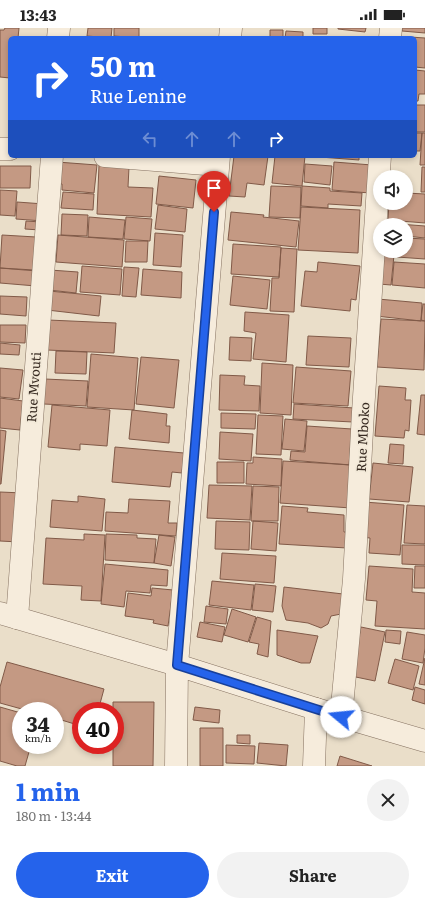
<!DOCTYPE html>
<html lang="en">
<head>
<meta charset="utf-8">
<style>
  :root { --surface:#fff; --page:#f2f2f2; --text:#222; --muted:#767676; --accent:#2563eb }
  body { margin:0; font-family:Literata,serif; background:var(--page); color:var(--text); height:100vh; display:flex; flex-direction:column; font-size:15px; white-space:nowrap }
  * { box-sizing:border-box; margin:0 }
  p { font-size:13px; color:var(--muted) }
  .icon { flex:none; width:22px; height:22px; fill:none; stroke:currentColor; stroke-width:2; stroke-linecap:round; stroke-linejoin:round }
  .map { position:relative; height:738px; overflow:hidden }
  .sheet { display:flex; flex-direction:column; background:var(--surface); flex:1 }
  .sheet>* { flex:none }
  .hud { position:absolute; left:8px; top:8px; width:409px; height:122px; border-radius:6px; box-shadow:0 2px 6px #0003; background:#2563eb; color:#fff; overflow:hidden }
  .controls { position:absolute; left:373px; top:142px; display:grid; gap:8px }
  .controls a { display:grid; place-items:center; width:40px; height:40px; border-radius:50%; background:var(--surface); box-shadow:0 2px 6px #0003; font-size:20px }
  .speed { position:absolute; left:12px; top:674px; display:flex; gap:8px; font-size:20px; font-weight:700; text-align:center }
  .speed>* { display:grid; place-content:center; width:52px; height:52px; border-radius:50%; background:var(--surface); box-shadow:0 2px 6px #0003; line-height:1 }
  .speed small { font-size:10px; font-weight:400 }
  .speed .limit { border:6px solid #d22; background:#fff; color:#111 }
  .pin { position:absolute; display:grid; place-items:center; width:34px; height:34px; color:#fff; margin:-41px -17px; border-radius:50% 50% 50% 0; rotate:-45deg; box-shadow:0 0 4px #0007 }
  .pin .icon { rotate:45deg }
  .me { position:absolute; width:44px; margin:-22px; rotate:287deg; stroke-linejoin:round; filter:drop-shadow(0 0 3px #0008) }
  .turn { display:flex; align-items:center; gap:14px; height:84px; padding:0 16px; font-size:18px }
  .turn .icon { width:52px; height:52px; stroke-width:2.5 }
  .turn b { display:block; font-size:28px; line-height:34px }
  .lanes { display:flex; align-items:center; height:38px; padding:0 16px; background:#0003; justify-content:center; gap:20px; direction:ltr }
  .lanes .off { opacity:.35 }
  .round { display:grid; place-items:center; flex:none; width:42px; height:42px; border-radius:21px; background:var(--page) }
  .overview { display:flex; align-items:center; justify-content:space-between; height:68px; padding:0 16px }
  h1 { font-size:24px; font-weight:700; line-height:30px; color:var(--accent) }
  .action { display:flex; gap:8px; margin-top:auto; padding:8px 16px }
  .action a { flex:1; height:46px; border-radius:24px; background:var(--accent); color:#fff; font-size:16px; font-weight:700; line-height:46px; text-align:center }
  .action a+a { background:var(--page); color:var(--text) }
  .status { display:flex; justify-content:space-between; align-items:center; height:28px; padding:0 20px; background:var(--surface); direction:ltr }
  .status svg { height:11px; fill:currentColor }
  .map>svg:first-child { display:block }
  .building { fill:#c49983; stroke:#815a48 }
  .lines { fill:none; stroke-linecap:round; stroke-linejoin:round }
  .minor-casing { stroke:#857160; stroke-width:23 }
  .tertiary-casing { stroke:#857160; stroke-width:23 }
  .minor { stroke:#f6ecdc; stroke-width:22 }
  .tertiary { stroke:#f6ecdc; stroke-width:22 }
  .route-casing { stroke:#184099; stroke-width:10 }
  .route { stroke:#2563eb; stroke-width:7 }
  .labels { text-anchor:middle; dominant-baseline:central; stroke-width:3.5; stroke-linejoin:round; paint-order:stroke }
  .street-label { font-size:13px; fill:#372a21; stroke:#f2e9d8 }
</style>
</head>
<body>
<div class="status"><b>13:43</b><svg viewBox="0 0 49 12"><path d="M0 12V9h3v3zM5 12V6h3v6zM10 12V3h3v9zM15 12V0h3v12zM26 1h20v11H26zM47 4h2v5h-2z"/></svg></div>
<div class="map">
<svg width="425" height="738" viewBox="0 0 425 738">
  <rect width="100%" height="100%" fill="#eadec9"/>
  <!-- building -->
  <path class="building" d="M5 0H19L18 10H10V50L0 49V2H4Z
    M88 0H112L111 10 87 8Z
    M114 0H139V10L114 8Z
    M313 0H327V6H313Z
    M338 0H366L365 4 338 1Z
    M396 0H425V5L402 3V1Z
    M270 2H283V10H270Z
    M286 3 303 4V10H285Z
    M395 8 425 10V40L415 39V10H395Z
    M415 42 425 43V66H419L418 73H415Z
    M415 77H425V104H415Z
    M415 105H422L420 123H415Z
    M422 105H425V137H420Z
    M234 128H268L264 157 247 155 245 169 229 168Z
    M275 128H305L302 158 272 155Z
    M307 128H359V132Z
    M57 134 97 137 94 165 62 162V156L55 155Z
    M334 134 372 137 370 165 332 162Z
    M305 136 332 138 330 157 304 154Z
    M99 137 129 139 128 159 153 160 151 189 97 186Z
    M0 138H31L30 160H0Z
    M422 139H425V164H421Z
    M159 148 196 152 193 180 156 176Z
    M271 158 301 159 300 190 269 189Z
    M302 158 330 160V163L362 165 361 178 328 176V180L301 178Z
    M0 162 17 163 15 188 0 187Z
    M63 164 94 166 93 182 61 180Z
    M406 165 425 166V195L388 192 389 175H406Z
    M17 174 44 176 43 193 16 191Z
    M158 177 187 181 185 204 155 201Z
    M301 179 360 182 358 225 298 222Z
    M231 184 264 187 263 189 299 193 296 219 228 212Z
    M62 186 88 187 87 208 61 207Z
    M89 189 125 192 123 211 88 209Z
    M126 189 152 191 150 213 124 211Z
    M26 193 41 194 40 202 25 201Z
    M385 195 425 198V210L406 208V197H385Z
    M155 205 183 207 181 239 153 237Z
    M2 207 36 209 34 242 0 240Z
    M58 207 124 212 122 239 56 234Z
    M406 210 425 211V231L397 229V226H386V223H406Z
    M126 213H148L147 234H125Z
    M233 216 281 219 279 249 231 246Z
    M281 220 297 221 294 284 270 283 272 250H279Z
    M382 226 394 227 391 257 379 256Z
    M318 234 360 238 356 272 351 271 350 283 301 278 305 243 317 244Z
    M394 234 425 236V260L392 257Z
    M82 238 122 241 120 267 80 264Z
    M124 239 139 240 136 269 122 268Z
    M0 240 37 243 36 258 0 255Z
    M143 241 182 244 181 270 141 267Z
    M50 242 78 244 76 265 49 262Z
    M233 248 270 252 267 281 230 277Z
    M49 263 101 268 99 288 47 282Z
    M0 268 27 269 26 288 0 286Z
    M378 271 422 275 421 293 376 288Z
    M423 276H425V293L421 292Z
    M245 284 289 287 286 334 253 331 256 305 244 303Z
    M381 291 425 293 424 342 377 339Z
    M48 292 116 295 114 325 47 322Z
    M0 297H26L25 315 0 314Z
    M308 308 351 310 349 339 306 337Z
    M230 309 252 310 251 333 229 332Z
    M0 315 20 317 19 327 0 326Z
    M56 323 87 324 86 346 55 345Z
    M91 326 138 330 134 382 87 379Z
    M141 329 179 332 174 380 136 376Z
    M262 335 293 337 291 387 260 385Z
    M296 339 351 343 348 378 293 375Z
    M0 340 23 342 19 371 0 369Z
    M220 347 245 348 244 357 260 358 259 383 219 382Z
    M45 351 88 353 86 378 44 376Z
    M379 358 406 360 405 372H411L409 403 405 402 404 410 375 408Z
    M421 367H425V407L417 406Z
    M0 370 23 373 20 402 0 400Z
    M294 376 354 380 353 394 293 391Z
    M52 377 110 382 107 418 80 416V422L48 419Z
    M132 382 167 386 166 398H170L169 415 129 411Z
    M221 385 256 386 255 401 221 400Z
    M258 387 283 388 281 427 256 426Z
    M285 391 307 393 304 423 282 421Z
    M307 398 352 401 349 437 290 432 291 423 305 424Z
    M0 402 6 403 1 456H0Z
    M220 404 253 406 251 433 219 431Z
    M390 416 404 417 403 436 388 435Z
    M115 419 184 425 182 445 172 444 170 459 112 454Z
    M253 429 282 431 281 458 246 456 247 435H253Z
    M283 433 354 437 351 480 280 475Z
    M217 434H244V455H217Z
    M373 435 413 439 409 474 369 471Z
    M209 457 252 458 250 492 207 490Z
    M253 458 279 459 278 493H251Z
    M0 464 23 465 19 514 0 513Z
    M78 468 105 471 102 503 50 499 52 472 78 474Z
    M129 471 170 473 168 495H177L176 508 105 503 106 484 128 485Z
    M364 474 404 477 400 527 369 525 370 510 361 509Z
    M407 477 425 478V516L404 515Z
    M282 478 308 480 307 484 344 487V504H348L347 520 279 516Z
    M216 493 250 494 249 522 215 521Z
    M253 493 278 495 276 523 251 521Z
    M84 506 105 507 101 573 81 572 82 558 43 556 46 510 84 512Z
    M106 506 137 507V510L156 511 154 535 105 532Z
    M159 507 175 509 171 538 154 535Z
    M402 517H425V537L402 536Z
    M222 525 276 528 274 555 220 551Z
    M105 536 168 542 167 558 151 557 150 565 126 563 124 579 101 576Z
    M369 538 413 541 412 564 425 565V601L375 598 377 573 366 572Z
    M415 538H425V560H414Z
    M212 553 254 557 251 582 209 577Z
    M255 556 276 558 273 584 252 582Z
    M284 559 343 566 341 586 331 588 328 596 321 600 308 595 286 592 282 578Z
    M152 560 173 562 168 598 153 595 154 592 125 588 128 565 151 568Z
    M206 578 228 581 226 596 204 594Z
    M232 581 256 589 248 614 224 607Z
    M257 589 271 593 268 629 257 626 259 616 249 614Z
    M200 594 225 599 222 614 197 609Z
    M361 599 385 604 375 653 351 648Z
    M277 602 318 608 310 635H301L277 627Z
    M386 602 401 603 400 616 385 614Z
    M407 604 425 607V620L423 635 402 631Z
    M425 630V657L419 656Z
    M395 631 419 638 413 662 388 655Z
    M7 634 104 661 98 683H81V698L55 690V683H29L0 675V659Z
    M415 659 425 662V676L412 672Z
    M113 674H154L153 738H113V717H115V683H113Z
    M0 679 21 685V717H31L25 738H17L0 733Z
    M195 679 220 682 219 695 193 692Z
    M200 700H223V738H200Z
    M237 707H250V716L237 715Z
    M259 715 288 717 286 738 257 735Z
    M226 717 255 718 254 736 226 735Z
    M340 728 372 738H337Z"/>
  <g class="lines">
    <!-- minor casing -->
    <g class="minor-casing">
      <path id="minor" d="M58 10 59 0
        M230 10 231 0
        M390 10 391 0
        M0 121H10
        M105 128 218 137
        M17 590 52 128
        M177 637 219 128
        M341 689 354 551 363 384 380 128
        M314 738 316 681"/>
    </g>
    <!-- tertiary casing -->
    <g class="tertiary-casing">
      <path id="tertiary" d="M0 585 177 637 316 681 425 713
        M176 738 177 637"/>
    </g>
    <!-- minor -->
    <use href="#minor" class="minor"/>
    <!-- tertiary -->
    <use href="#tertiary" class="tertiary"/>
  </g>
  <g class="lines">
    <!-- route casing -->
    <g class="route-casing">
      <path id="route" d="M214 184 177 637 341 689"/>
    </g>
    <!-- route -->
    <use href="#route" class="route"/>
  </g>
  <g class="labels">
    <!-- street labels -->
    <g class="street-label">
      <text transform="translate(33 359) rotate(-86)">Rue Mvouti</text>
      <text transform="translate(362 409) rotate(-87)">Rue Mboko</text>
    </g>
  </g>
</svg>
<div class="controls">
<a><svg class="icon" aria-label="sound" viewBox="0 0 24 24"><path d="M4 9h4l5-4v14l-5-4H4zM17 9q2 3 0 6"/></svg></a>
<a><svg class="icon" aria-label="layers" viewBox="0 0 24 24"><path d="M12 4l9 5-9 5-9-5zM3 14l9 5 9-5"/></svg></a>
</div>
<div class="speed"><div>34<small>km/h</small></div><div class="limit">40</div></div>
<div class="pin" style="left:214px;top:184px;background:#d93025"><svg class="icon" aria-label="arrive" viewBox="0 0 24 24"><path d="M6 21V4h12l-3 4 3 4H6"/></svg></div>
<svg class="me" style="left:341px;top:689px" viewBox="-20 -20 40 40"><circle r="19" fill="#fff"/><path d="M0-13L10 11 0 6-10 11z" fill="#2563eb"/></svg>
<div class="hud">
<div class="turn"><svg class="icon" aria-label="right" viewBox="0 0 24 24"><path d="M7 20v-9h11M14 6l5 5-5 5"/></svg><div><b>50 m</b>Rue Lenine</div></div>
<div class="lanes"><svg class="icon off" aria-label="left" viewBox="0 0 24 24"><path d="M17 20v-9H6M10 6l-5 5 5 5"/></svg><svg class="icon off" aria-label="ahead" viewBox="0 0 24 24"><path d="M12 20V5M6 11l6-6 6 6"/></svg><svg class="icon off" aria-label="ahead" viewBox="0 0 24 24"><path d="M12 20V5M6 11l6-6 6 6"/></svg><svg class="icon" aria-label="right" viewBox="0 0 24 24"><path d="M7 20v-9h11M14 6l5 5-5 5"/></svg></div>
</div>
</div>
<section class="sheet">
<div class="overview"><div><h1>1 min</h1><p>180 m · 13:44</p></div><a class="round"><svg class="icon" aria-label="close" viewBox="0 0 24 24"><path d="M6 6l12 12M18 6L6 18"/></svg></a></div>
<div class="action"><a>Exit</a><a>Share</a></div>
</section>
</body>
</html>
